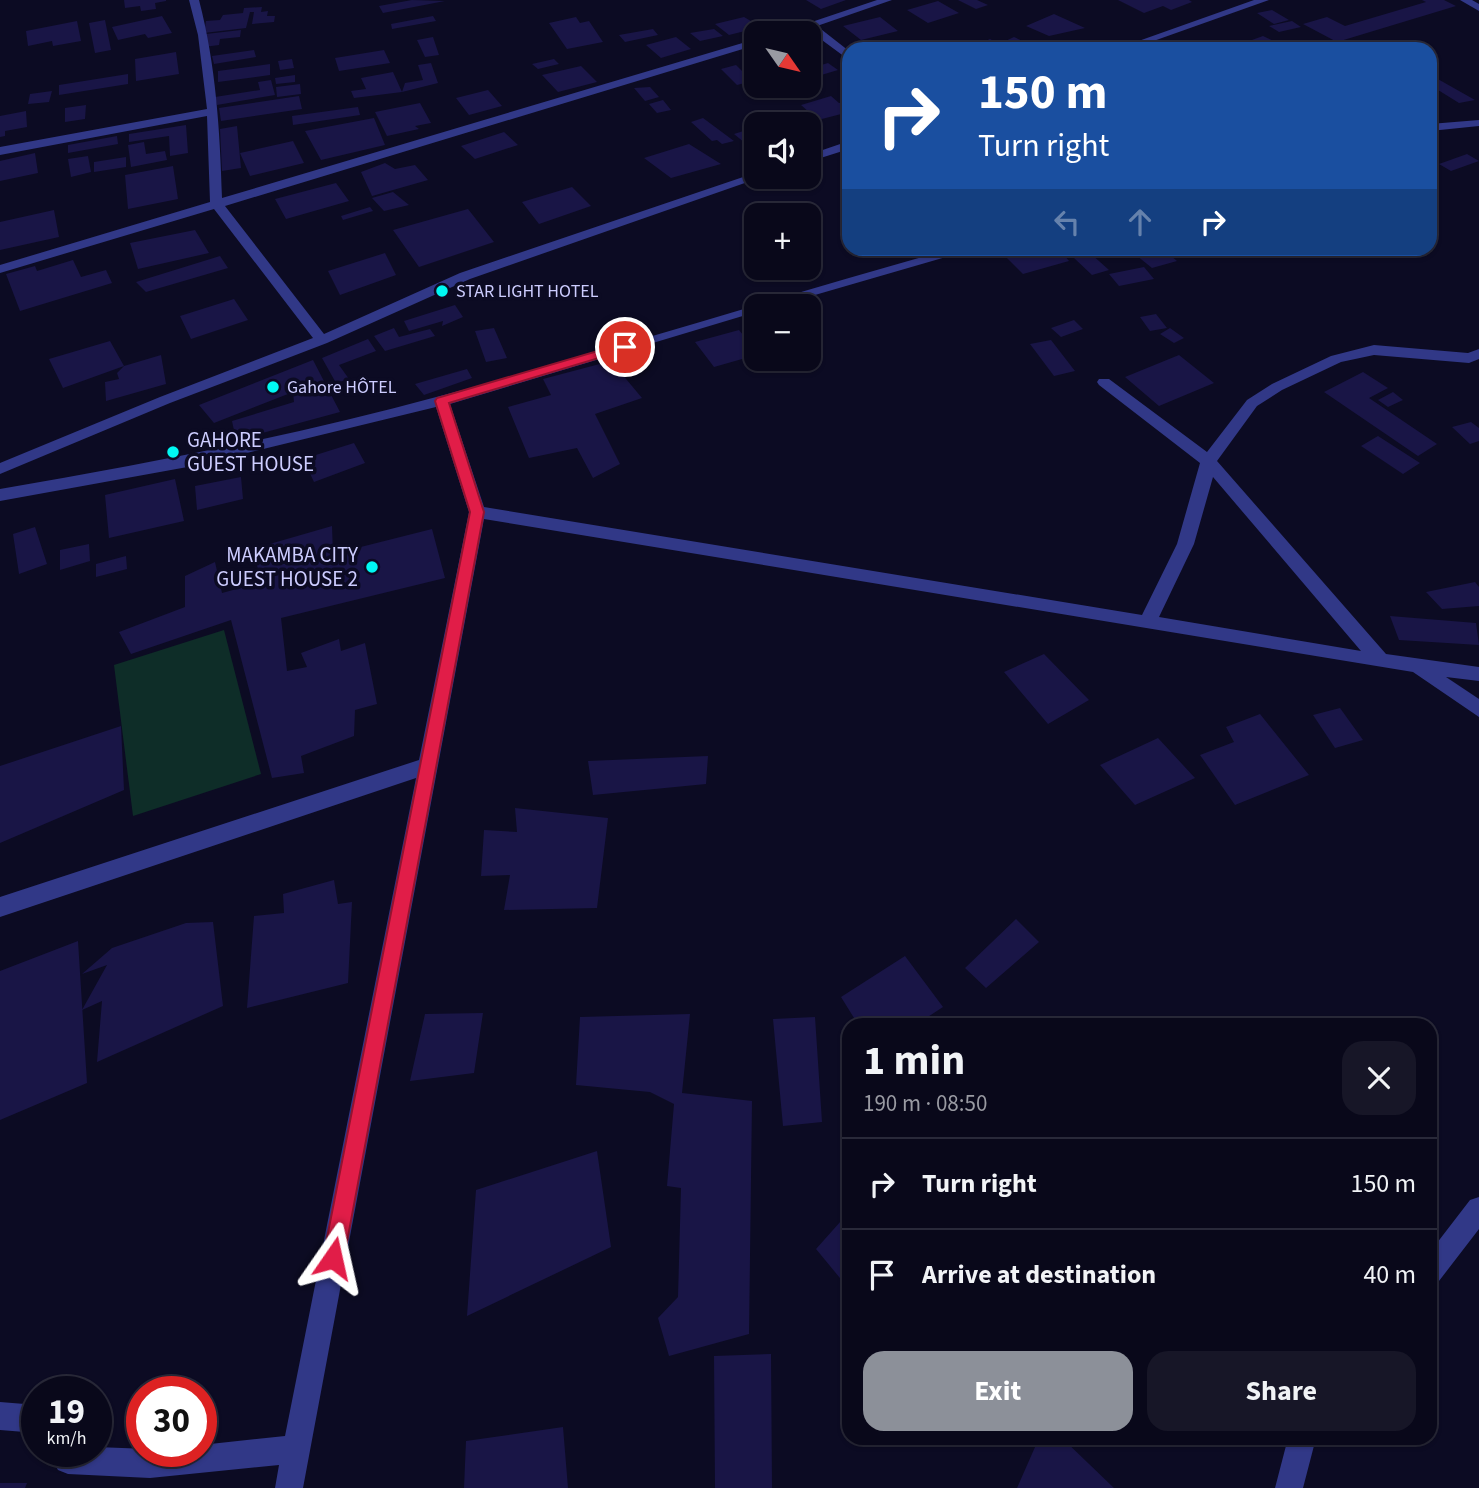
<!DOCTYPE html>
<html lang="en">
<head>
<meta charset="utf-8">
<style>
  :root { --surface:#09081a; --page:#171627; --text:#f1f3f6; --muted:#999aa2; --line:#292939; --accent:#8c9099 }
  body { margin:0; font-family:"Source Sans 3",sans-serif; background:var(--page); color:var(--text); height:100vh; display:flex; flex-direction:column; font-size:26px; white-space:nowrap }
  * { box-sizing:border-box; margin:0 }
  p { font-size:23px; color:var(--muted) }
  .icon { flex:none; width:38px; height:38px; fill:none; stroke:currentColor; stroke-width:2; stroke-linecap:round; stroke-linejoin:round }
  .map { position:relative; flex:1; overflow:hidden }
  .details { position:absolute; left:842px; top:1018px; width:595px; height:427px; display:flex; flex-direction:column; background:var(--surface); border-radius:21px; box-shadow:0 2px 5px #0004,0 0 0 2px var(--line) }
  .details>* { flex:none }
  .banner { position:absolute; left:842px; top:42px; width:595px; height:214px; border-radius:21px; box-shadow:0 2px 5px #0004,0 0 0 2px var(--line); background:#1a4fa0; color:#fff; overflow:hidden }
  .needle { width:46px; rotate:124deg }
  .fabs { position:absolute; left:744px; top:21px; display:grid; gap:14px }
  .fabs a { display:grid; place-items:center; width:77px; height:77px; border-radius:14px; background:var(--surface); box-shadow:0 2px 5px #0004,0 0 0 2px var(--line); font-size:35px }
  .speed { position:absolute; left:21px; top:1376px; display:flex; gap:14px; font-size:35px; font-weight:700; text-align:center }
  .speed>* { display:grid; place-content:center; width:91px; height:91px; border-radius:50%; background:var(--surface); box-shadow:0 2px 5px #0004,0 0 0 2px var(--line); line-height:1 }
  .speed small { font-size:18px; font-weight:400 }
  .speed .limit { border:10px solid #d22; background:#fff; color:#111 }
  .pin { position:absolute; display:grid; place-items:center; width:60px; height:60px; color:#fff; margin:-30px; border:4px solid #fff; border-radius:50%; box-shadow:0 2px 7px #0007 }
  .me { position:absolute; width:77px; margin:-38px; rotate:11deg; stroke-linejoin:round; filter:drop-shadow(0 0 5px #0008) }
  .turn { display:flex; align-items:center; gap:24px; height:147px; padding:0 21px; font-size:32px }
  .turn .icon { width:91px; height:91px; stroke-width:2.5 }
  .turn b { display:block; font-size:49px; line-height:60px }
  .lanes { display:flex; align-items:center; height:66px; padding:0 21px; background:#0003; justify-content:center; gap:35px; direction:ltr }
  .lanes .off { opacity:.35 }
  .round { display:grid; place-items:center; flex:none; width:74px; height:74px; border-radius:21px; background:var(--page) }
  .headline { display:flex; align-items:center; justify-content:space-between; height:119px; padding:0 21px }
  h1 { font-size:42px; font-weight:700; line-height:52px }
  .primary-button { display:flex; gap:14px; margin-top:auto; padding:14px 21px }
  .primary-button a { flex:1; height:80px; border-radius:21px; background:var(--accent); color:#fff; font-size:28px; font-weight:700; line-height:80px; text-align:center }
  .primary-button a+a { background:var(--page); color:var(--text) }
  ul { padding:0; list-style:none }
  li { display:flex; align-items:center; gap:21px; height:91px; padding:0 21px; border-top:2px solid var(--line) }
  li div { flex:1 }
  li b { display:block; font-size:26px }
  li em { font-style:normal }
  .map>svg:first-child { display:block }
  .green { fill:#0e2d28 }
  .building { fill:#191546 }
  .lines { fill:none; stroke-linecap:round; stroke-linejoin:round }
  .minor { fill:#313887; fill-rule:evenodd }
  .route { fill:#e11d48; stroke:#92132f; stroke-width:2 }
  .poi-dot { fill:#00f8f3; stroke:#0c0b23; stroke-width:2.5 }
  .labels { text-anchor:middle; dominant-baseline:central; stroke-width:7; stroke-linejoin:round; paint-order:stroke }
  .far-poi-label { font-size:18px; fill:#cdcdff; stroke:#0c0b23; text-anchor:start }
  .poi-label { font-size:21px; fill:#cdcdff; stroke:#0c0b23; text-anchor:start }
</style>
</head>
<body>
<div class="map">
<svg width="1479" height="1488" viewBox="0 0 1479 1488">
  <rect width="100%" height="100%" fill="#0c0b23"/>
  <!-- green -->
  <path class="green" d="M224 630 261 774 133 816 114 665Z"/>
  <!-- building -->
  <path class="building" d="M124 0H166V1L155 3 156 9 141 11 140 6 125 8Z
    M412 0 445 1 383 13 379 6Z
    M806 0H846L821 9Z
    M958 0H977L988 5 976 9Z
    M1118 0H1189L1192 2 1171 10 1163 6 1144 13Z
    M1422 0H1444L1456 6 1337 42 1303 24 1327 17 1345 26 1426 2Z
    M938 1 959 13 928 23 907 10Z
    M262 7 261 12 268 11 267 16H275L274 22 252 24 254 12H250L246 28 204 33 206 21 220 20 223 15 243 13 244 8Z
    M1272 10 1289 20 1274 24 1257 13Z
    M1054 14 1085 28 1049 36 1026 26Z
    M162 16 172 33 148 38 145 34 118 40 112 27Z
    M433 16 436 21 392 29 391 24Z
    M576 17 580 23 589 21 603 42 567 49 549 23Z
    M744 17 761 27 729 35 715 24Z
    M880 17 898 31 861 40 843 26Z
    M105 20 111 50 95 53 89 23Z
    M77 21 81 41 53 46 52 41 28 46 26 31Z
    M1292 21 1301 27 1279 32 1269 26Z
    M653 29 658 35 625 42 619 35Z
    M714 29 723 36 700 41 690 33Z
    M241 30 240 37 220 39 219 45 204 47 206 34Z
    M1263 36 1290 49H1222L1216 46 1230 41 1238 45Z
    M433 37 439 55 425 57 417 40Z
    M676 37 691 49 661 58 646 45Z
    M1014 37 1040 49H968L990 39 999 44Z
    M254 50 256 57 214 64 212 56Z
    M384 50 390 63 339 71 335 58Z
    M176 52 179 74 136 81 135 59Z
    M292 59 294 68 280 70 278 61Z
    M554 59 559 64 538 69 532 64Z
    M431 63 438 83 402 92 405 83 423 80 418 65Z
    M828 63 838 70 808 79V69Z
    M270 64V75L218 82V71Z
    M736 65 752 81 737 85 721 69Z
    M581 66 597 82 558 92 542 75Z
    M393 72 402 92 354 98 351 91 366 89 361 78Z
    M128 74V84L59 95V85Z
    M295 75V82L276 84 275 78Z
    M1436 78 1475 100 1459 103 1430 85V79Z
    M271 80 275 95 217 105 215 97 260 90 258 82Z
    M300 84 301 94 277 97 276 87Z
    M650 87 659 97 645 101 634 88Z
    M488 90 502 106 469 115 456 98Z
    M52 91 49 102 28 104 30 94Z
    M299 96 302 109 221 121 219 108Z
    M831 96 839 103H847L849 112 818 120 801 105Z
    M663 100 671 110 657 113 649 104Z
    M420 103 431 123 415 126 419 129 387 136 375 112Z
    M86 105 85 119 65 122V108Z
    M358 107 360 115 293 125 292 116Z
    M26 111 27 127 5 131V136L0 137V116Z
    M374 118 385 145 321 160 305 131Z
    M703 118 734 141 722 144 717 140 712 141 691 122Z
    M186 125 188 153 170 156 169 136 129 142V134Z
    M237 126 241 168 222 171 220 129Z
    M756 127V152L734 134Z
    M504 132 518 145 475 159 461 146Z
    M117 136 118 144 68 153V145Z
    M293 141 304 163 250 176 240 153Z
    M144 142 146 154 165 151 167 160 131 167 128 145Z
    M689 144 721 164 671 178 644 158Z
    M35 153 38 173 0 181V161Z
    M1467 154 1479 161 1451 171 1439 164Z
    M88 156 91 172 71 177 68 159Z
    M126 157V167L94 172V162Z
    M385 163 395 169 415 165 428 180 372 196 361 172Z
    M173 166 178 199 128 209 125 175Z
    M336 183 349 201 286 219 275 199Z
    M572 187 591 206 539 224 522 202Z
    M393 192 409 205 384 211 372 198Z
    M370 207 373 211 343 220 341 216Z
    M468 209 494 242 419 267 393 230Z
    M54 210 59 237 0 250V222Z
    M195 230 209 253 138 269 130 243Z
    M1004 248H1080L1083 251 1065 256 1069 261 1023 274 999 250Z
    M1139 248H1162L1177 261 1152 268 1131 251Z
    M385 253 396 275 340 295 328 271Z
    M1090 253 1109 270 1092 275 1074 258Z
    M220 256 228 268 146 292 136 282Z
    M73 260 81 277 106 270 112 283 20 311 6 274 35 266 37 271Z
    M1144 267 1154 279 1119 286 1109 274Z
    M234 299 248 320 191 339 180 316Z
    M455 305 463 317 442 326 443 321 409 331 404 321Z
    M1156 314 1167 328 1150 331 1140 317Z
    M1074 320 1083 329 1061 337 1051 328Z
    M394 328 399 337 430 329 435 336 385 351 374 336Z
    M494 328 507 358 486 362 475 331Z
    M1170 328 1184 338 1174 343 1160 334Z
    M739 330 756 351V355L714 367 695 342Z
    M368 339 376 351 339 365 349 379 336 383 322 358Z
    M1051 340 1075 371 1054 376 1030 344Z
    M110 341 124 366 63 388 49 359Z
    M161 355 166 384 106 401 105 382 119 379 117 373 124 366Z
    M1179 355 1214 383 1159 406 1125 377Z
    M313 360 340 412 236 440 232 421 294 402 293 392 214 423 199 405Z
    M611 361 642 398 595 414 620 464 593 478 577 448 529 458 508 407 551 395 543 379Z
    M467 369 472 378 424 395 415 384Z
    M1363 372 1388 388 1369 398 1437 444 1418 456 1324 392Z
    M1393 392 1403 400 1388 407 1378 400Z
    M1471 422 1479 428V441L1470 444 1452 427Z
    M1378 436 1420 463 1403 474 1361 446Z
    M354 443 365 463 314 482 303 459Z
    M241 477 243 499 197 510 195 486Z
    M175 479 184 521 109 538 105 495Z
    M332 526 333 554 432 529 445 578 281 618 287 671 307 667 301 653 339 639 341 651 365 643 377 704 355 710 354 736 301 756 304 773 272 778 231 620 131 654 119 632 185 607V576L215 562 222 593 262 582 252 549Z
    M35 527 47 564 19 574 13 534Z
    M89 544 90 561 60 570V550Z
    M126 556 127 569 96 577V564Z
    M1475 582 1479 587V606L1442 609 1426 592Z
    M1390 616 1476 623 1479 645 1399 640Z
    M1044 654 1089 700 1048 724 1004 672Z
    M1340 708 1363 740 1335 748 1313 715Z
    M1260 714 1309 775 1235 805 1200 755 1234 742 1226 727Z
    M121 726 124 790 0 843V766Z
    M1158 738 1195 778 1135 805 1100 765Z
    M708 756 706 784 593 795 588 761Z
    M515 808 608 818 597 908 504 910 510 875 481 876 484 830 517 832Z
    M334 880 338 904 352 902 348 983 247 1008 254 916 284 913 283 894Z
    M1016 919 1039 942 986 988 965 968Z
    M213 922 223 1006 97 1062 102 1001 82 1010 107 965 82 974 112 948 186 923Z
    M78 941 87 1083 0 1120V971Z
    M905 956 943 1007 914 1026H859L841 997Z
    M483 1013 474 1073 410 1081 425 1014Z
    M690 1014 682 1093 752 1101 749 1334 669 1356 658 1318 678 1297 681 1188 667 1186 674 1104 650 1092 576 1085 580 1017Z
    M815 1017 822 1122 783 1126 773 1019Z
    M597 1151 611 1247 467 1316 476 1190Z
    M849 1212V1289L816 1249Z
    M771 1354 772 1488H715L714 1356Z
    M563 1427 568 1488H464L466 1441Z
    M1039 1438H1062L1114 1488H1017Z
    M0 1483H27L25 1488H0Z"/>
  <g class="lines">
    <!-- minor -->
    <path class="minor" d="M189 0H199C216 65 220 131 222 198L756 39V45L225 206 324 334 460 273 752 174 762 177 470 279 327 343 170 403 0 474V463L160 397 313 338 214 209 0 273V265L210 202 207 116 0 155V147L207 109 198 35Z
      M877 0H892L817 26 849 51V60L807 29 794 33H779Z
      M1254 0H1269L1131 49H1116Z
      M1460 0H1472L1479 4V11Z
      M1479 120V126L1430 131V124Z
      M849 141V149L808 162V155Z
      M954 248H977L777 306H756V312L450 404 484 507 1142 615 1177 544 1200 463 1099 385 1097 382 1099 379H1109L1207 452 1247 400 1272 384 1331 356 1374 345 1468 353 1479 349V359L1469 363 1374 355 1341 362 1282 390 1257 406 1217 461 1386 654 1479 667V681L1446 677 1479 699V717L1413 672 484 519 303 1488H275L279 1465 150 1478 68 1474 58 1470 47 1451H96V1447L201 1451V1445L285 1436 416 778 0 917V897L419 760 469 512 436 407 193 466 0 501V489C148 463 295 436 440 396 613 350 782 296 954 248ZM1213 477 1361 651 1159 617 1194 544Z
      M1479 1197V1229L1439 1281 1430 1285V1252L1470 1200Z
      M0 1402 37 1405V1433L0 1430Z
      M1288 1438H1316L1303 1488H1275Z"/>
  </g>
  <!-- route -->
  <path class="route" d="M625 343 629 344V349L449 403 484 512 344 1258 341 1266 333 1269 326 1266 323 1258 470 512 435 401 437 398Z"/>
  <!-- markers -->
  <g class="poi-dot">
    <circle cx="442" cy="291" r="7"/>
    <circle cx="273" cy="387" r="7"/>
    <circle cx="173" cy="452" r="7"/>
    <circle cx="372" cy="567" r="7"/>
  </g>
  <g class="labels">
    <!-- far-poi labels -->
    <g class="far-poi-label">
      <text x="456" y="291">STAR LIGHT HOTEL</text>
      <text x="287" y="387">Gahore HÔTEL</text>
    </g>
    <!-- poi labels -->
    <g class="poi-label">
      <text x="187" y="440">GAHORE<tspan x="187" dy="24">GUEST HOUSE</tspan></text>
      <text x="358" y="555" text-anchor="end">MAKAMBA CITY<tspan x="358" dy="24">GUEST HOUSE 2</tspan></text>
    </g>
  </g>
</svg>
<div class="fabs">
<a><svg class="needle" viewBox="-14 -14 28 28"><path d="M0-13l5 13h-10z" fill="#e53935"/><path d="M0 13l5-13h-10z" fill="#999aa2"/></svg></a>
<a><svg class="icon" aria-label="sound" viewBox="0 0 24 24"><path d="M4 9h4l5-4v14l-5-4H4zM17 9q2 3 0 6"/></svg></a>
<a>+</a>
<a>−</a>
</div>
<div class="speed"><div>19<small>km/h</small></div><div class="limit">30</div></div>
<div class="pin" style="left:625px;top:347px;background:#d93025"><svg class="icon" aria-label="arrive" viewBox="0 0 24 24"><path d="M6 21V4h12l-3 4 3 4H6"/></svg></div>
<svg class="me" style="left:333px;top:1258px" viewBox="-20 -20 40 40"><path d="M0-17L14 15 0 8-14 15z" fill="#e11d48" stroke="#fff" stroke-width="4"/></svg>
<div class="banner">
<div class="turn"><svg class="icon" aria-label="right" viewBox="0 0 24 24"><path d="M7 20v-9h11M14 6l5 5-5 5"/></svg><div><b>150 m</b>Turn right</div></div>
<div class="lanes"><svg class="icon off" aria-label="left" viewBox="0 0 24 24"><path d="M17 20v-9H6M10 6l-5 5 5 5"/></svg><svg class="icon off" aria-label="ahead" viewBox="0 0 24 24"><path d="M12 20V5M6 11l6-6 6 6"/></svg><svg class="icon" aria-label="right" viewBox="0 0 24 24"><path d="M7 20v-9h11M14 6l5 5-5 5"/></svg></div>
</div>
<section class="details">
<div class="headline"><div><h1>1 min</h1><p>190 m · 08:50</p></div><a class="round"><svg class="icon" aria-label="close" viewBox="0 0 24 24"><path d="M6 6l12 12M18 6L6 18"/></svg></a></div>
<ul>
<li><svg class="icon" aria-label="right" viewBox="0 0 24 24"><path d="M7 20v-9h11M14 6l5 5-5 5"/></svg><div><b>Turn right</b></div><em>150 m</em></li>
<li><svg class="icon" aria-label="arrive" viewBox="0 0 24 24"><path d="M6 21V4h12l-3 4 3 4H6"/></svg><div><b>Arrive at destination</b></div><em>40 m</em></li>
</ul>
<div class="primary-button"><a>Exit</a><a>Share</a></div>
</section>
</div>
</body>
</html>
